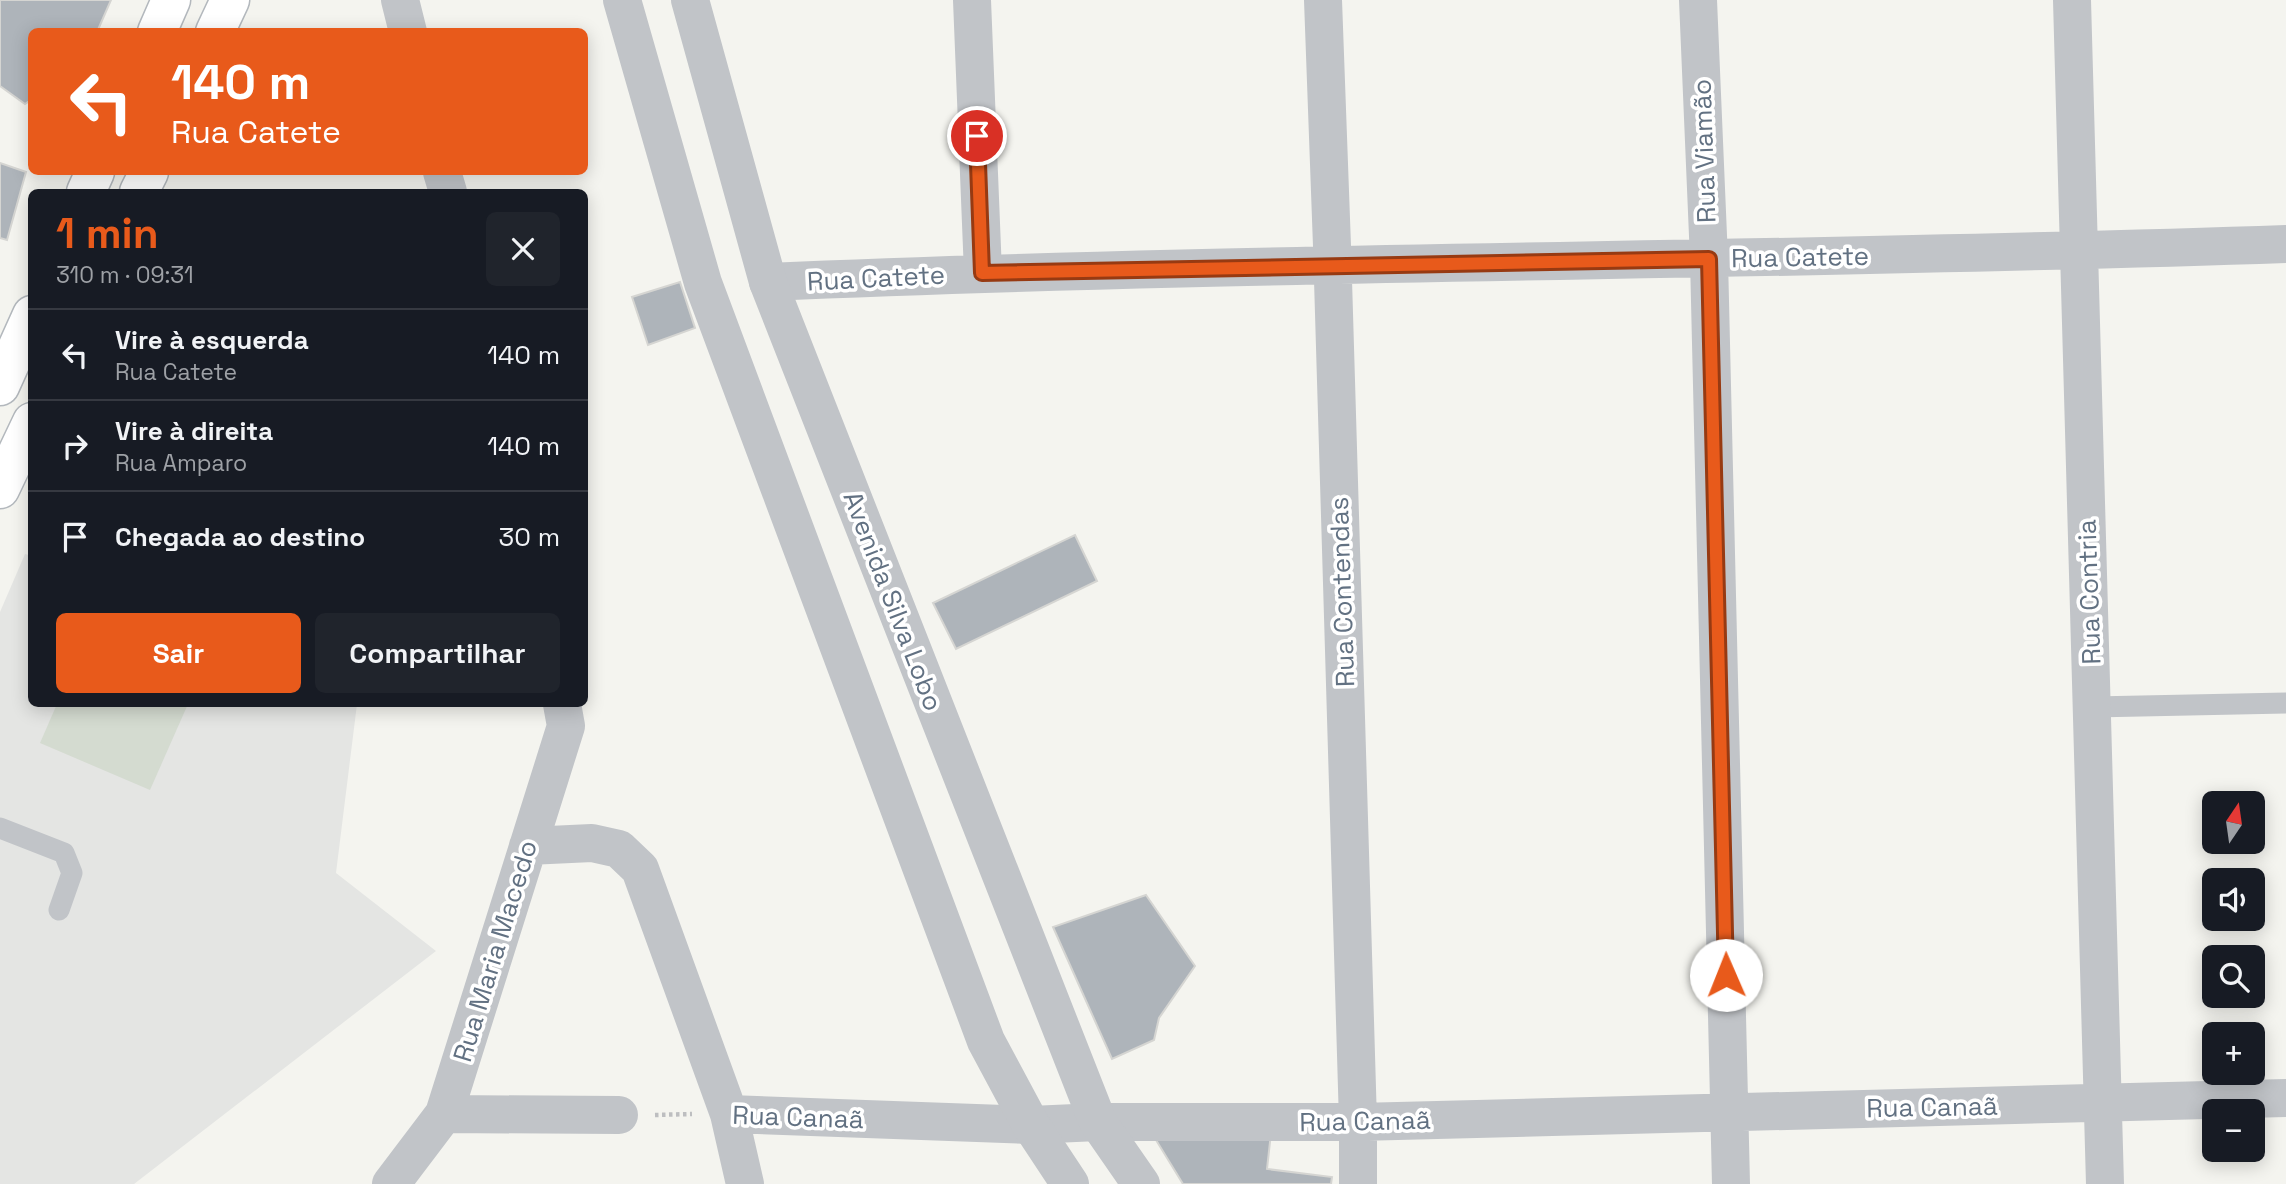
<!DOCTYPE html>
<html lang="pt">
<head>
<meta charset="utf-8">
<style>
  :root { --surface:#171b24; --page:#20242c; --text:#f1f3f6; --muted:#9ea1a6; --line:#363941; --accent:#e85a1b }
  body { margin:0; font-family:"Space Grotesk",sans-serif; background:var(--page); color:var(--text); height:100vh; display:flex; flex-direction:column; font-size:26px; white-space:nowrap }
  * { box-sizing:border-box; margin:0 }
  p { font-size:23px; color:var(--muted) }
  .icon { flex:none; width:38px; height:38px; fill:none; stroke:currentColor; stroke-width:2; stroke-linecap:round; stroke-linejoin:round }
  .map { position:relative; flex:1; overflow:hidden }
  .details { position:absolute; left:28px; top:189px; width:560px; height:518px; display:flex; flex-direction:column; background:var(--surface); border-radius:10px; box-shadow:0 4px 18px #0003 }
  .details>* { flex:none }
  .top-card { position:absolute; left:28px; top:28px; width:560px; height:147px; border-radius:10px; box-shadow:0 4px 18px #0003; background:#e85a1b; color:#fff; overflow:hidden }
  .needle { width:46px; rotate:13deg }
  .tools { position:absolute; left:2202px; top:791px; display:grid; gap:14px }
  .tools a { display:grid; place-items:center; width:63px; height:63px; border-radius:10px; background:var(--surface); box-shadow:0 4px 18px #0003; font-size:35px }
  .pin { position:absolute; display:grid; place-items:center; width:60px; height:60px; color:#fff; margin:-30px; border:4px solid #fff; border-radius:50%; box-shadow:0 2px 7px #0007 }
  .me { position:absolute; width:77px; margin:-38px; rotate:359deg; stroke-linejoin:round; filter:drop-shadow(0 0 5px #0008) }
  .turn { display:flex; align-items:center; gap:24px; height:147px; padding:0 28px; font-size:32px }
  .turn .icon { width:91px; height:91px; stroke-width:2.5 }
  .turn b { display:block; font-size:49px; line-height:60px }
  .round { display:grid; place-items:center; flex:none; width:74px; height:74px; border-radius:10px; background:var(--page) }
  .overview { display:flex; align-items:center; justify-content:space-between; height:119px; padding:0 28px }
  h1 { font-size:42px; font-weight:700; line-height:52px; color:var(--accent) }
  .primary-button { display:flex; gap:14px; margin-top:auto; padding:14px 28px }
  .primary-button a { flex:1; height:80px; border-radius:10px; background:var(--accent); color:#fff; font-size:28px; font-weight:700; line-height:80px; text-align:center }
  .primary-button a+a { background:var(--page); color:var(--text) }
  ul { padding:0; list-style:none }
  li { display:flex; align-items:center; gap:21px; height:91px; padding:0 28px; border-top:2px solid var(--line) }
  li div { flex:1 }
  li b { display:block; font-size:26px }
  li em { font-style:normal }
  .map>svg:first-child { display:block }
  .built { fill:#e4e5e3 }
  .green { fill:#d4dbd0 }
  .building { fill:#aeb4ba; stroke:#d5d5d2; stroke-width:2 }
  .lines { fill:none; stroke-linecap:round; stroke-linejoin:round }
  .secondary-casing { stroke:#b3b8bd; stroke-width:41 }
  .path { stroke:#bdbec0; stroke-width:4.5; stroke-dasharray:3.5 3.5; stroke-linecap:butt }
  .service { stroke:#c1c4c8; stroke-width:21 }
  .minor { stroke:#c1c4c8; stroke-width:38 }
  .tertiary { stroke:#c1c4c8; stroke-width:38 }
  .secondary { stroke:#fff; stroke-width:38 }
  .route-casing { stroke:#973a12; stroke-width:18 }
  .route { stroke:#e85a1b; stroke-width:12 }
  .labels { text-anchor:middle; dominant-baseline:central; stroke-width:7; stroke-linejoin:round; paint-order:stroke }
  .street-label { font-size:26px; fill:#627182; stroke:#fff }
</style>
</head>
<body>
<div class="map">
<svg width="2286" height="1184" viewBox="0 0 2286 1184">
  <rect width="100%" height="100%" fill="#f4f4ef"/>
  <!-- built -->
  <path class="built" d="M25 554 32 556V704H357L336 873 436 951 134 1184H0V612Z"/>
  <!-- green -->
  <path class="green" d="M57 704H188L150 790 40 743Z"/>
  <!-- building -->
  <path class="building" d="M0 0H111L97 32H32V99L25 104 0 86Z
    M0 163 26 172 7 240 0 238Z
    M680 282 695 328 648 345 632 297Z
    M1075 535 1097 581 956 649 933 603Z
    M1146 895 1195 966 1159 1018 1154 1040 1112 1059 1053 927Z
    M1271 1133 1267 1169 1332 1177 1331 1184H1183L1156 1140Z"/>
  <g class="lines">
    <!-- secondary casing -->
    <g class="secondary-casing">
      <path id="secondary" d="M157 32 171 0
        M215 32 230 0
        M86 192 95 172
        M139 192 149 172
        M0 386 32 315
        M0 489 32 422"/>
    </g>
    <!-- path -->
    <path class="path" d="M655 1115 692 1114"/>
    <!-- service -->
    <path class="service" d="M2093 707 2286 703
      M0 828 64 853 72 873 59 910"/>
    <!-- minor -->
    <path class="minor" d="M400 0 408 32
      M972 0 983 273
      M1323 0 1332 246 1358 1122V1184
      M1698 0 1709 259 1731 1184
      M2072 0 2105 1184
      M442 172 448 192
      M768 282C1274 260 1780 262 2286 244
      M528 846 592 843 619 849 640 869 729 1114 745 1184
      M444 1114 619 1115
      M729 1114 1031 1125 1098 1122H1358L2286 1098
      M391 1184 444 1114 566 726 562 704"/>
    <!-- tertiary -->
    <path class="tertiary" d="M622 0 703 283 986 1041 1031 1125 1070 1184
      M690 0 768 282 1098 1122 1141 1184"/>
    <!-- secondary -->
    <use href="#secondary" class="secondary"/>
  </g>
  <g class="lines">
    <!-- route casing -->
    <g class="route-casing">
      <path id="route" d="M977 136 982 273 1709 259 1726 975"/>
    </g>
    <!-- route -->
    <use href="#route" class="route"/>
  </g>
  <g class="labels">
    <!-- street labels -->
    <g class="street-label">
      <text transform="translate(1704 151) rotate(-92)">Rua Viamão</text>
      <text transform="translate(1800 257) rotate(-1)">Rua Catete</text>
      <text transform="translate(876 278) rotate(-3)">Rua Catete</text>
      <text transform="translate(1342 592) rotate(-92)">Rua Contendas</text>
      <text transform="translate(2089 592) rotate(-92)">Rua Contria</text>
      <text transform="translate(893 601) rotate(69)">Avenida Silva Lobo</text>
      <text transform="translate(495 951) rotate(-73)">Rua Maria Macedo</text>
      <text transform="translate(1932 1107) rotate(-1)">Rua Canaã</text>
      <text transform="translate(798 1117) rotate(2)">Rua Canaã</text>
      <text transform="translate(1365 1121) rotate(-1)">Rua Canaã</text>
    </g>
  </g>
</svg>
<div class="tools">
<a><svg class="needle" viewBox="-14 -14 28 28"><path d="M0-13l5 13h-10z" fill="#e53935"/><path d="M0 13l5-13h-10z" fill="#9ea1a6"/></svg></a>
<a><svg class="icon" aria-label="sound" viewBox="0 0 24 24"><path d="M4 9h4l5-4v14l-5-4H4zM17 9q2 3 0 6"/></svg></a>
<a><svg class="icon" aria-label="search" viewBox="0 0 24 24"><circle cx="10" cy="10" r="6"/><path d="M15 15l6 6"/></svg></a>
<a>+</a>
<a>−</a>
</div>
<div class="pin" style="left:977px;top:136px;background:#d93025"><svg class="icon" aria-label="arrive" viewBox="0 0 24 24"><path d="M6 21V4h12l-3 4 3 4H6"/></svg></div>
<svg class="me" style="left:1726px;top:975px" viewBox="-20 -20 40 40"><circle r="19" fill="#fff"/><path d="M0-13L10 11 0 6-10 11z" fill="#e85a1b"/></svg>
<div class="top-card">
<div class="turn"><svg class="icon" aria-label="left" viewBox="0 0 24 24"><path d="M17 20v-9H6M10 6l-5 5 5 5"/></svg><div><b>140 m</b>Rua Catete</div></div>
</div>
<section class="details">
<div class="overview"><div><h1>1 min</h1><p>310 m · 09:31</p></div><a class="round"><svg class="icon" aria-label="close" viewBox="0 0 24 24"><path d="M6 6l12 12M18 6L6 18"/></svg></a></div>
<ul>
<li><svg class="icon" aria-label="left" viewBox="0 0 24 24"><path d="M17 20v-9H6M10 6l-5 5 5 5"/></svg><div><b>Vire à esquerda</b><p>Rua Catete</p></div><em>140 m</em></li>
<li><svg class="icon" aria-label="right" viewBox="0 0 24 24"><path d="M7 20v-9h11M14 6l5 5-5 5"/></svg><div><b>Vire à direita</b><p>Rua Amparo</p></div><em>140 m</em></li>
<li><svg class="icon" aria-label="arrive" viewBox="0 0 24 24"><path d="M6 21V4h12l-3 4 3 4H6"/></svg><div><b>Chegada ao destino</b></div><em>30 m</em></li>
</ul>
<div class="primary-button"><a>Sair</a><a>Compartilhar</a></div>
</section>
</div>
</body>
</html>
